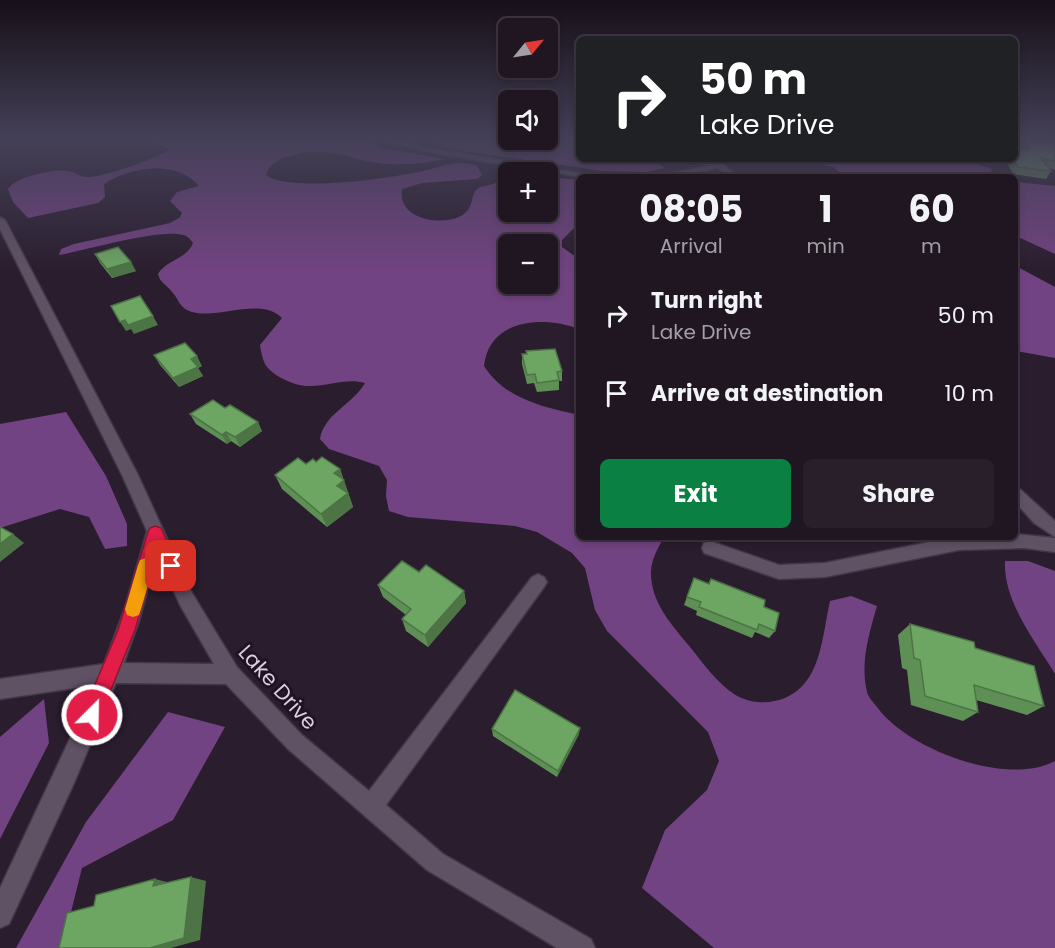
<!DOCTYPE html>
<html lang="en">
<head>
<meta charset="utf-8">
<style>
  :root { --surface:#201622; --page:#281f2a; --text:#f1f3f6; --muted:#a29fa5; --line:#3d3540; --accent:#0b8043 }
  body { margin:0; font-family:Poppins,sans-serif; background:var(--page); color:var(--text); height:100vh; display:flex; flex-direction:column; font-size:22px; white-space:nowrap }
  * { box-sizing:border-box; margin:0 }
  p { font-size:20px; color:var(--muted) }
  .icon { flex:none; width:33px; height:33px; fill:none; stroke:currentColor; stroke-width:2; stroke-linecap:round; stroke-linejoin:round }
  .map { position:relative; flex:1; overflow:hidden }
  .details { position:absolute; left:576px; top:174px; width:442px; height:366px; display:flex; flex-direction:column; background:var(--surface); border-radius:9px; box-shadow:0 3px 9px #0003,0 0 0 2px var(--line) }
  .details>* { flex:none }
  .hud { position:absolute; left:576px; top:36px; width:442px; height:126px; border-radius:9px; box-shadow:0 3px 9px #0003,0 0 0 2px var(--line); background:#202124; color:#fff; overflow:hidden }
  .needle { width:39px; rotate:60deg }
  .controls { position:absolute; left:498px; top:18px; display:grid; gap:12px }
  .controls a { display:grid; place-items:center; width:60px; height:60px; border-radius:9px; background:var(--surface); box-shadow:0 3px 9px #0003,0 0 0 2px var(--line); font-size:30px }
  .pin { position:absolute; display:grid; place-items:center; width:51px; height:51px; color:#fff; margin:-26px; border-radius:12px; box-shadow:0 3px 9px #0006 }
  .me { position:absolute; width:66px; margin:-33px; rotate:23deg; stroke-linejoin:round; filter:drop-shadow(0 0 4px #0008) }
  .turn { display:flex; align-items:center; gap:21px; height:126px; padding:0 24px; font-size:27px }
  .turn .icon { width:78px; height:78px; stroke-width:2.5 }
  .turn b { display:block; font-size:42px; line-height:51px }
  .eta { display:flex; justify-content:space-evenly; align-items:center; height:102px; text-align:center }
  .eta b { font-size:36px; font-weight:700; line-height:42px }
  .action { display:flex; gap:12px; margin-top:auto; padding:12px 24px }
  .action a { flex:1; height:69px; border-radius:9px; background:var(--accent); color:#fff; font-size:24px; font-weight:700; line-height:69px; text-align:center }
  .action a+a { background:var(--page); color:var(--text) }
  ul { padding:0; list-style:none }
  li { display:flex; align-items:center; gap:18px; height:78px; padding:0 24px }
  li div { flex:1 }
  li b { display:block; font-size:22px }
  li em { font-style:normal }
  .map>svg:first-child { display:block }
  .forest { fill:#724382; fill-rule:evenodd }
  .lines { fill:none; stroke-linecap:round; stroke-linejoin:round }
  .street-casing { stroke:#423745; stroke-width:3 }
  .street { fill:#605265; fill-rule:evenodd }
  .wall { fill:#5e8f55 }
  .shaded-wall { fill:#4c7445 }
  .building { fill:#6da663; stroke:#4c7445; stroke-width:1.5 }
  .route { fill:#e11d48; stroke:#92132f; stroke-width:1.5 }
  .slow { fill:#f59e0b }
  .labels { text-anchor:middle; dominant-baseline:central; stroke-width:6; stroke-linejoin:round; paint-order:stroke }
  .near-street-label { font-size:21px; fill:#d8d0db; stroke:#201424 }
</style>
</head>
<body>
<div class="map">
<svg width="1055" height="948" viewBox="0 0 1055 948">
  <rect width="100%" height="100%" fill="#2a1d2e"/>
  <!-- forest -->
  <path class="forest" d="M148 140H365L382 148 445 159C427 163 408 165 390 164 350 162 332 143 290 156 279 159 269 164 266 175 287 192 385 179 413 173 433 170 457 157 477 166L482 175 477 179 422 183 402 189C397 218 439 227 461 216 475 208 470 195 477 189 482 185 490 186 495 183 504 177 507 170 519 172H508V212H548V177L579 180V223L562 240V247L579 259V329C543 315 489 319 484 366 505 399 543 407 579 415V537H664C658 548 652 558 651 571 650 602 672 625 690 647 703 663 716 682 734 694 756 708 787 704 804 684 822 664 824 627 830 601L851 596 877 606C869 634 860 663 867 692 868 697 874 703 877 707 907 749 1007 787 1055 761V948H714L642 888 665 830 707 790 719 761 708 732 607 631 595 610 585 568 572 553 537 532 515 526 408 517 389 511 386 496 387 480 379 466 329 449 320 439C324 414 352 405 365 383 346 378 330 386 310 386 296 387 272 376 265 364 262 358 261 351 260 345L282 318C259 295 213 323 187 310 179 306 178 298 172 292 167 285 160 283 158 274 166 260 187 259 193 243 190 239 188 236 183 235 162 228 85 250 59 255L61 249 74 244 170 223 179 218 182 213 170 201 177 192 199 186C178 160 130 166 104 184L105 197 98 203 28 218 13 202 8 189C15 177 54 168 68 171 75 172 80 177 86 177 97 179 163 157 169 149ZM508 244H548V284H508Z
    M435 140H579V159C599 159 651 153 664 168L647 172 603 171 450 149 437 144Z
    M800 159H964L992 169 991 172 996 177H846L833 167Z
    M1016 182 1055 186V254L1016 236Z
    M1016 266 1055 287V358L1016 351Z
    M66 412 106 476 127 524V546L105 549 89 517 60 509 0 528V424Z
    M1005 561H1028L1055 571V674C1035 641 1003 601 1005 561Z
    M44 699 49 743 0 839V737Z
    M168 712 225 727 173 820 82 868 62 948H16L86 822Z"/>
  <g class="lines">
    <!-- street casing -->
    <g class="street-casing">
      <path id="street" d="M383 140H396L427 148 601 177H582L427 152Z
        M1016 140H1020L1028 149 1023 156 1016 154 1020 149Z
        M687 159 722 163 738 177H729L718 168 672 177H651L709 166Z
        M0 217 5 220 138 475 192 593 237 667 302 735 369 791 532 577 538 574 544 577 547 582 544 587 386 805 443 854 591 939 595 948H557L427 870 288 749 226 684 116 683 74 783 9 924 0 928V888L95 685 0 699V679L104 664 125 608 147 531 122 475 0 229ZM157 554 180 605 214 664 124 663 139 621Z
        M1016 488 1021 490 1055 521V537L1034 523 1016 503Z
        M1016 534 1055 538V552L1024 548 959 550 825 577 779 579 704 553 702 548 704 543 710 541 779 565 825 563 954 537H1016Z"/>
    </g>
    <!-- street -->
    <use href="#street" class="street"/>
  </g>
  <!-- wall -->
  <path class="wall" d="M1023 140H1055V170L1049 168 1051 171 1046 179 1013 174 1007 163 977 159H1016L1019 148 1028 151 1030 148Z
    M95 254 136 271 112 278 100 263Z
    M522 354 562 371V381H559V390L537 392 534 383 527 384 522 364Z
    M154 355 202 366 198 368 203 376 179 387 160 365Z
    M190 414 262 431 240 447 231 441 227 444 196 424Z
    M316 462 340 469 353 507 327 527 282 489 275 475 306 464Z
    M419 572 464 591 466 603 428 647 406 631 402 619 406 615 383 597 378 585Z
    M694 578 708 584 711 579 764 607 775 631 769 638 755 632 752 638 696 615 697 611 684 605Z
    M910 624 975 648 1044 706 1027 715 976 700 978 712 963 721 911 705 907 670 902 668 898 635Z
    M492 729 579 734 557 777 493 736Z"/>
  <!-- shaded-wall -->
  <path class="shaded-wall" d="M131 262 136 271 112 278 107 269Z
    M153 316 158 325 134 334 131 329 126 331 120 322 125 320Z
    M197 356 202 366 198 368 203 376 179 387 173 378 191 359Z
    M258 422 262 431 240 447 235 437Z
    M226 432 231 441 227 444 222 435Z
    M340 469 353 507 327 527 321 514 337 486 334 473Z
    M13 534 24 543 0 562V544Z
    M464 591 466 603 428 647 425 635Z
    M580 728 579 734 557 777 558 771Z
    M191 877 206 881 200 940 171 948H150Z
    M155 879 171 883 153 886Z"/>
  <!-- building -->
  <path class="building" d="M1016 140H1021L1019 148 1028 151 1034 140H1055V161L1041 158 1051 171 1018 167 1013 159H1016Z
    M118 247 131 262 107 269 95 254Z
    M140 296 153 316 128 325 125 320 120 322 111 306Z
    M185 343 197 356 191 359 198 367 173 378 154 355Z
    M555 349 562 371 557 372 559 380 537 383 535 374 527 375 522 354H527L526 351Z
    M213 400 225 408 230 405 258 422 235 437 226 432 222 435 190 414Z
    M322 457 340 469 334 473 344 480 337 486 348 493 321 514 275 475 298 458 306 464 313 459 316 462Z
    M0 527 13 534 0 544Z
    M402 561 419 572 426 565 464 591 425 635 402 619 411 609 378 585Z
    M694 578 709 584 711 579 765 600 764 607 779 613 775 631 759 624 757 630 699 607 701 602 687 597Z
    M910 624 974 642 975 648 1034 666 1044 706 974 685 978 712 925 696 920 660 914 658Z
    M515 690 580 728 558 771 492 729Z
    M191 877 184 938 150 948H59L67 913 94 906 96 895 155 879 153 886Z"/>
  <!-- sky -->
  <linearGradient id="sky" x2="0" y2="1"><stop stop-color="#171019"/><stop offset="0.51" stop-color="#444057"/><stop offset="1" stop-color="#444057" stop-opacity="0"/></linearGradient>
  <rect width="1055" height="273" fill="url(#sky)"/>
  <!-- route -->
  <path class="route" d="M155 526 161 528 178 566 176 570 171 572 165 570 157 553 135 630 98 722 92 725 85 722 82 715 118 630 148 532 150 528Z"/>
  <!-- slow -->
  <path class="slow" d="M146 558 151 560 154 565 141 609 139 615 133 617 127 615 125 609 138 565 140 560Z"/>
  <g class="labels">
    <!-- near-street labels -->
    <g class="near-street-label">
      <text transform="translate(278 687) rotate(48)">Lake Drive</text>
    </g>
  </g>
</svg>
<div class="controls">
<a><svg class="needle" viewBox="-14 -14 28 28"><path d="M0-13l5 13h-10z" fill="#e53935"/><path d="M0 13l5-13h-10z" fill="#a29fa5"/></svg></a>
<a><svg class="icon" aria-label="sound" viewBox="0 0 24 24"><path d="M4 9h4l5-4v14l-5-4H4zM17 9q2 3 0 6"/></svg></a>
<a>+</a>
<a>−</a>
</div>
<div class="pin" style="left:171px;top:566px;background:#d93025"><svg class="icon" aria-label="arrive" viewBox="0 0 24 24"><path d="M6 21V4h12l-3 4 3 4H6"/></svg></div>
<svg class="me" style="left:92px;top:715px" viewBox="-20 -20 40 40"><circle r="17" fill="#e11d48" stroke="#fff" stroke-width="3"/><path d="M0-11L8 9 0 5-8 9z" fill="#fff"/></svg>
<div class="hud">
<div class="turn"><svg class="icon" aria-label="right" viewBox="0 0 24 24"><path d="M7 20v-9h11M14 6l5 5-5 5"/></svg><div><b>50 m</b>Lake Drive</div></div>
</div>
<section class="details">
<div class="eta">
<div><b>08:05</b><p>Arrival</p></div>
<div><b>1</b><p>min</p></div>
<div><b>60</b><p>m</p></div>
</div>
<ul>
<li><svg class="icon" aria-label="right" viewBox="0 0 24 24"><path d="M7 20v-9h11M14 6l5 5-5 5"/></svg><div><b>Turn right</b><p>Lake Drive</p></div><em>50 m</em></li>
<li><svg class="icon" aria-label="arrive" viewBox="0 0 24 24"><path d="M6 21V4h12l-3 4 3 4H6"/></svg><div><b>Arrive at destination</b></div><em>10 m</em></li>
</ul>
<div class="action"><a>Exit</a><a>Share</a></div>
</section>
</div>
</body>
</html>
